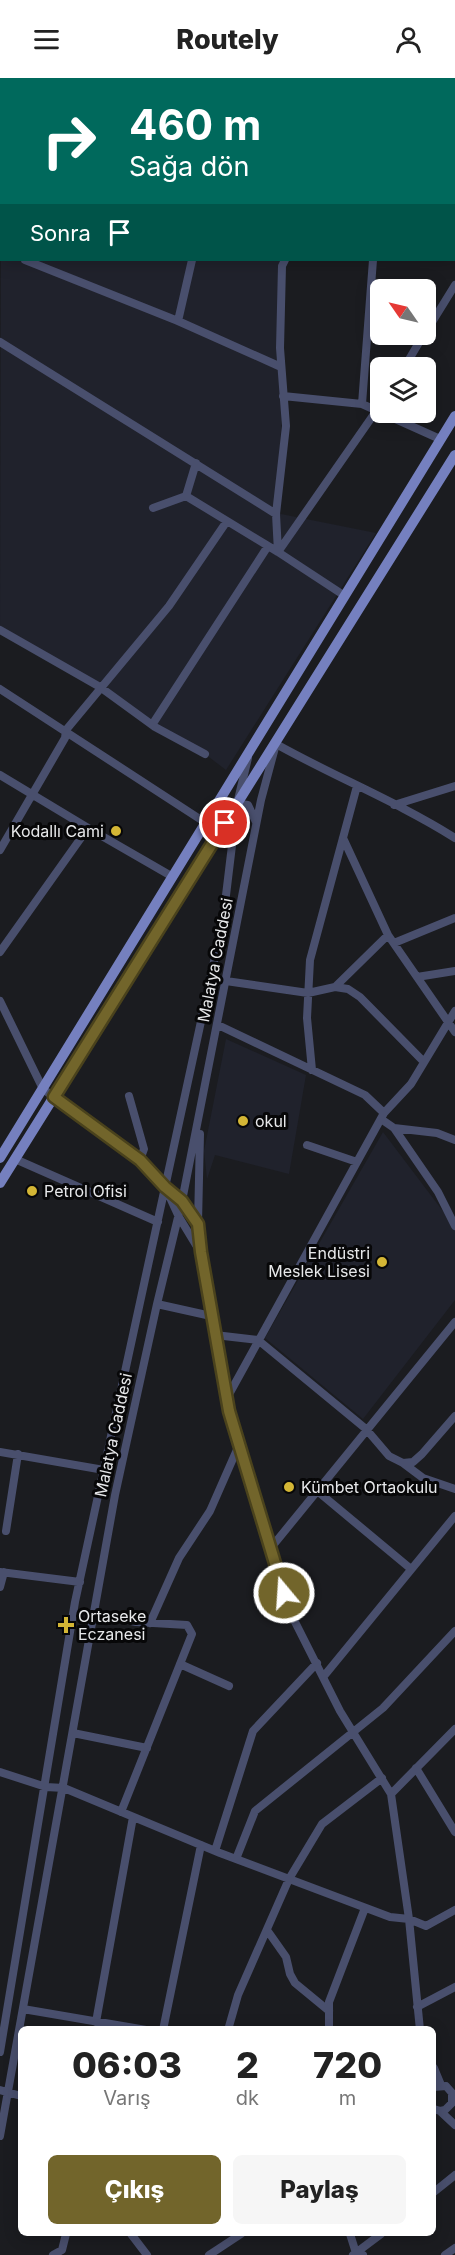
<!DOCTYPE html>
<html lang="tr">
<head>
<meta charset="utf-8">
<style>
  :root { --surface:#fff; --page:#f6f6f6; --text:#222; --muted:#767676; --accent:#72652b }
  body { margin:0; font-family:Inter,sans-serif; background:var(--page); color:var(--text); height:100vh; display:flex; flex-direction:column; font-size:22px; white-space:nowrap }
  * { box-sizing:border-box; margin:0 }
  p { font-size:20px; color:var(--muted) }
  .icon { flex:none; width:33px; height:33px; fill:none; stroke:currentColor; stroke-width:2; stroke-linecap:round; stroke-linejoin:round }
  .map { position:relative; flex:1; overflow:hidden }
  .drawer { position:absolute; left:18px; top:1948px; width:418px; height:210px; display:flex; flex-direction:column; background:var(--surface); border-radius:9px; box-shadow:0 3px 15px #0003 }
  .drawer>* { flex:none }
  .guide { position:absolute; left:0px; top:0px; width:456px; height:183px; box-shadow:0 3px 15px #0003; background:#00695c; color:#fff; overflow:hidden }
  .needle { width:39px; rotate:304deg }
  .controls { position:absolute; left:370px; top:201px; display:grid; gap:12px }
  .controls a { display:grid; place-items:center; width:66px; height:66px; border-radius:9px; background:var(--surface); box-shadow:0 3px 15px #0003; font-size:30px }
  .pin { position:absolute; display:grid; place-items:center; width:51px; height:51px; color:#fff; margin:-26px; border:3px solid #fff; border-radius:50%; box-shadow:0 2px 6px #0007 }
  .me { position:absolute; width:66px; margin:-33px; rotate:342deg; stroke-linejoin:round; filter:drop-shadow(0 0 4px #0008) }
  .turn { display:flex; align-items:center; gap:21px; height:126px; padding:0 30px; font-size:27px }
  .turn .icon { width:78px; height:78px; stroke-width:2.5 }
  .turn b { display:block; font-size:42px; line-height:51px }
  .then { display:flex; align-items:center; height:57px; padding:0 30px; background:#0003; gap:12px; font-size:22px }
  .eta { display:flex; justify-content:space-evenly; align-items:center; height:102px; text-align:center }
  .eta b { font-size:36px; font-weight:800; line-height:42px }
  .cta { display:flex; gap:12px; margin-top:auto; padding:12px 30px }
  .cta a { flex:1; height:69px; border-radius:9px; background:var(--accent); color:#fff; font-size:24px; font-weight:800; line-height:69px; text-align:center }
  .cta a+a { background:var(--page); color:var(--text) }
  header { display:flex; justify-content:space-between; align-items:center; height:78px; padding:0 30px; background:var(--surface); font-size:27px; font-weight:800 }
  .map>svg:first-child { display:block }
  .built { fill:#20222c }
  .lines { fill:none; stroke-linecap:round; stroke-linejoin:round }
  .minor { stroke:#494f6d; stroke-width:8 }
  .major { stroke:#7580bf; stroke-width:10 }
  .route-casing { stroke:#4a421c; stroke-width:15 }
  .route { stroke:#72652b; stroke-width:10 }
  .poi-dot { fill:#d4b635; stroke:#070708; stroke-width:2 }
  .labels { text-anchor:middle; dominant-baseline:central; stroke-width:6; stroke-linejoin:round; paint-order:stroke }
  .poi-label { font-size:16px; fill:#e7e8ea; stroke:#070708; text-anchor:start }
  .street-label { font-size:16px; fill:#e7e8ea; stroke:#070708 }
</style>
</head>
<body>
<header><svg class="icon" aria-label="menu" viewBox="0 0 24 24"><path d="M4 6h16M4 12h16M4 18h16"/></svg>Routely<svg class="icon" aria-label="person" viewBox="0 0 24 24"><circle cx="12" cy="8" r="4"/><path d="M4 21q1-7 8-7t8 7"/></svg></header>
<div class="map">
<svg width="455" height="2177" viewBox="0 0 455 2177">
  <rect width="100%" height="100%" fill="#1b1c20"/>
  <!-- built -->
  <path class="built" d="M38 0H324V1L38 2Z
    M1 120 2 182H285L283 318 276 435 376 455 226 692 205 676 0 552Z
    M226 961 306 997 289 1096 215 1077 207 1101 204 1073Z
    M383 1054 442 1132 455 1145V1222L363 1341 265 1260Z"/>
  <g class="lines">
    <!-- minor -->
    <path class="minor" d="M395 0V2
      M37 2V0
      M211 2V0
      M454 22H455
      M454 96H455
      M0 127 2 123
      M0 171 2 172
      M454 175H455
      M25 182 178 243 281 289
      M285 182 282 188 280 270 286 348 276 436 278 474 345 518
      M178 243 192 182
      M426 254 455 207
      M0 264 276 436
      M404 290 424 256
      M283 318 362 326 440 361
      M362 326 373 182
      M186 418 196 385
      M153 430 186 418 278 474 381 326
      M0 552 100 609 155 649 205 676
      M0 611 206 745
      M152 647 268 468
      M0 697 88 750
      M220 723 248 727 256 744
      M394 727 455 708
      M343 760 388 857 455 954
      M0 772 65 660 66 652 169 528 227 443
      M394 865 455 840
      M0 874 88 750 173 799
      M417 899 455 893
      M226 903 308 915 335 909 348 911 360 919 424 984
      M335 909 388 857
      M0 923 43 1011 140 1082 165 1109 182 1123 198 1146 201 1174 229 1333 291 1536 340 1633 391 1716 409 1841 420 1952
      M218 947 365 1017 384 1035
      M312 992 307 940 310 882 357 708
      M129 1018 144 1071 140 1082
      M381 1041 394 1050 437 1055 455 1062
      M394 1050 438 1114 455 1148
      M307 1067 357 1084
      M15 1081 158 1144
      M167 1113 179 1139 199 1172
      M198 1145 200 1056
      M157 1226 211 1238
      M215 1257 258 1262 366 1351 389 1378 403 1385 413 1384 422 1376 455 1338
      M227 1320 384 1035 411 1006 455 933
      M0 1374 104 1392
      M403 1385 423 1400 455 1411
      M316 1412 411 1491
      M6 1453 18 1376
      M270 1471 455 1244
      M0 1494 80 1504
      M0 1509 4 1494
      M93 1535 136 1544 187 1547 192 1556 121 1734
      M150 1545 179 1480 210 1433 239 1367
      M180 1586 229 1608
      M324 1598 455 1438
      M73 1655 147 1670
      M416 1690 455 1754
      M0 1694 46 1709 64 1710 220 1775 390 1839 409 1841 426 1848 455 1832
      M391 1716 455 1651
      M215 1773 253 1653 317 1585
      M236 1781 255 1733 383 1630 455 1553
      M267 1852 286 1879 290 1896 295 1905 329 1933
      M417 1929 455 1909
      M23 1931 146 1952
      M96 1944 133 1739
      M163 1952 201 1767
      M228 1952 238 1917 289 1801 322 1746 382 1700
      M329 1952V1924L365 1830
      M0 1974 75 1524 223 842 237 726 248 680
      M434 1990 441 2007
      M434 2009 446 2008 452 2015V2025L445 2032 440 2033
      M0 2012 21 2018
      M434 2031 440 2033 455 2047
      M0 2058 115 1417 157 1226 182 1123 261 722 276 666C335 699 398 724 455 760
      M434 2114 455 2097
      M131 2156 147 2177
      M350 2156 356 2175 363 2177
      M53 2177 62 2172 66 2156
      M209 2177 241 2156
      M353 2177 381 2156
      M445 2177 455 2170"/>
    <!-- major -->
    <path class="major" d="M0 1080 455 338
      M0 1105 455 377"/>
  </g>
  <g class="lines">
    <!-- route casing -->
    <g class="route-casing">
      <path id="route" d="M225 745 54 1019 140 1082 165 1109 182 1123 198 1146 201 1174 229 1333 284 1515"/>
    </g>
    <!-- route -->
    <use href="#route" class="route"/>
  </g>
  <!-- markers -->
  <g class="poi-dot">
    <circle cx="116" cy="753" r="6"/>
    <circle cx="243" cy="1043" r="6"/>
    <circle cx="32" cy="1113" r="6"/>
    <circle cx="382" cy="1184" r="6"/>
    <circle cx="289" cy="1409" r="6"/>
    <path d="M63 1538h6v6h6v6h-6v6h-6v-6h-6v-6h6z"/>
  </g>
  <g class="labels">
    <!-- poi labels -->
    <g class="poi-label">
      <text x="104" y="753" text-anchor="end">Kodallı Cami</text>
      <text x="255" y="1043">okul</text>
      <text x="44" y="1113">Petrol Ofisi</text>
      <text x="370" y="1175" text-anchor="end">Endüstri<tspan x="370" dy="18">Meslek Lisesi</tspan></text>
      <text x="301" y="1409">Kümbet Ortaokulu</text>
      <text x="78" y="1538">Ortaseke<tspan x="78" dy="18">Eczanesi</tspan></text>
    </g>
    <!-- street labels -->
    <g class="street-label">
      <text transform="translate(215 882) rotate(-79)">Malatya Caddesi</text>
      <text transform="translate(113 1357) rotate(-78)">Malatya Caddesi</text>
    </g>
  </g>
</svg>
<div class="controls">
<a><svg class="needle" viewBox="-14 -14 28 28"><path d="M0-13l5 13h-10z" fill="#e53935"/><path d="M0 13l5-13h-10z" fill="#767676"/></svg></a>
<a><svg class="icon" aria-label="layers" viewBox="0 0 24 24"><path d="M12 4l9 5-9 5-9-5zM3 14l9 5 9-5"/></svg></a>
</div>
<div class="pin" style="left:225px;top:745px;background:#d93025"><svg class="icon" aria-label="arrive" viewBox="0 0 24 24"><path d="M6 21V4h12l-3 4 3 4H6"/></svg></div>
<svg class="me" style="left:284px;top:1515px" viewBox="-20 -20 40 40"><circle r="17" fill="#72652b" stroke="#fff" stroke-width="3"/><path d="M0-11L8 9 0 5-8 9z" fill="#fff"/></svg>
<div class="guide">
<div class="turn"><svg class="icon" aria-label="right" viewBox="0 0 24 24"><path d="M7 20v-9h11M14 6l5 5-5 5"/></svg><div><b>460 m</b>Sağa dön</div></div>
<div class="then">Sonra<svg class="icon" aria-label="arrive" viewBox="0 0 24 24"><path d="M6 21V4h12l-3 4 3 4H6"/></svg></div>
</div>
<section class="drawer">
<div class="eta">
<div><b>06:03</b><p>Varış</p></div>
<div><b>2</b><p>dk</p></div>
<div><b>720</b><p>m</p></div>
</div>
<div class="cta"><a>Çıkış</a><a>Paylaş</a></div>
</section>
</div>
</body>
</html>
